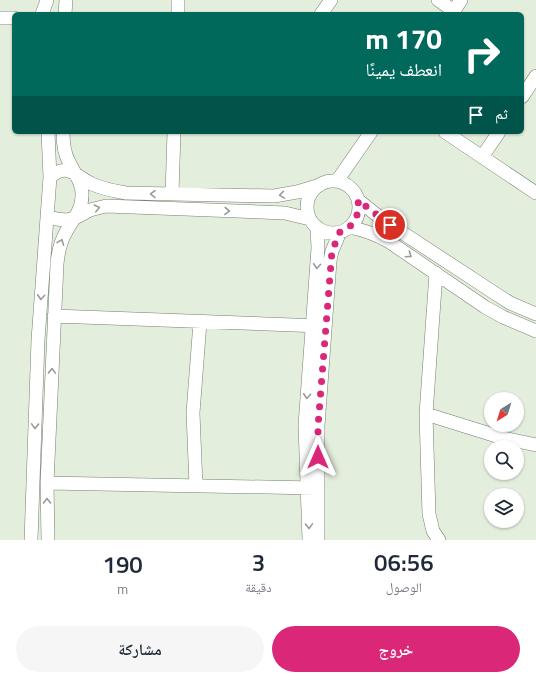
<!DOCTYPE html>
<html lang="ar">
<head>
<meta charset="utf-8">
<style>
  :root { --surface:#fff; --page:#f6f6f7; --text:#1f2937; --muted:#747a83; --accent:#db2777 }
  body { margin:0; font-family:"Titillium Web","Noto Naskh Arabic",sans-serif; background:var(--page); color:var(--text); direction:rtl; height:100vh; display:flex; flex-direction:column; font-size:15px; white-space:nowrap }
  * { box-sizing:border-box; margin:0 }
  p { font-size:13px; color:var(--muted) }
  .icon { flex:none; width:22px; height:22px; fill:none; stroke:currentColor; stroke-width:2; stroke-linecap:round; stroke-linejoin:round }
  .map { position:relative; height:540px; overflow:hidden; direction:ltr }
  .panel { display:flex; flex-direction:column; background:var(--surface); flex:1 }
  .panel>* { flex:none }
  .banner { position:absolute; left:12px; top:12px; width:512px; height:122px; border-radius:6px; box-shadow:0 1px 3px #0004; direction:rtl; background:#00695c; color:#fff; overflow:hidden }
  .needle { width:26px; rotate:218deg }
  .fabs { position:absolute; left:484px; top:392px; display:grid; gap:8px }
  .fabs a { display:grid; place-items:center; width:40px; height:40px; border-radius:50%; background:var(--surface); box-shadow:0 1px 3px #0004; font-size:20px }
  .pin { position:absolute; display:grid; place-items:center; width:34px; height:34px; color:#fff; margin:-17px; border:2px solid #fff; border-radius:50%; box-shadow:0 1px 4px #0007 }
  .me { position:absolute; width:44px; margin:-22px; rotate:0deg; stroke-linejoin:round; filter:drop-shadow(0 0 3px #0008) }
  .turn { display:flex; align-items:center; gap:14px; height:84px; padding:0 16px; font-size:18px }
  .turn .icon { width:52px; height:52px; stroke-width:2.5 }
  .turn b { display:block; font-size:28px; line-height:34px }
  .then { display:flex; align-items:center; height:38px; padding:0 16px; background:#0003; gap:8px; font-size:15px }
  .eta { display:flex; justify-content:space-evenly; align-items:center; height:68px; text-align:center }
  .eta b { font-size:24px; font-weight:600; line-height:28px }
  .cta { display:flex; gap:8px; margin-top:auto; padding:8px 16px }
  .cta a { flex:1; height:46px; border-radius:24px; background:var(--accent); color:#fff; font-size:16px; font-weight:600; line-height:46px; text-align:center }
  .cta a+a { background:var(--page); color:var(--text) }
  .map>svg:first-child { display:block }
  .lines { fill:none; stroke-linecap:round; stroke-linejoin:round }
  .street-casing { stroke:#767f70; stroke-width:14 }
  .street { stroke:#fff; stroke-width:13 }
  .oneway { stroke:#999b98 }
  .route { stroke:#db2777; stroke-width:7; stroke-dasharray:0 12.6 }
</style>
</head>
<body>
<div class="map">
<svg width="536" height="540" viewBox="0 0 536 540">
  <rect width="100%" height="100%" fill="#e4eedd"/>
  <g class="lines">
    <!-- street casing -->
    <g class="street-casing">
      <path id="street" d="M438 0 454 11
        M42 14 47 0
        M65 14 66 0
        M178 14V0
        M321 14 331 0
        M452 14 461 0
        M0 18H14
        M522 97 536 76
        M445 132 536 193
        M482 157 499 132
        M50 177C69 162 75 176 92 184 103 189 114 191 126 193L274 196 297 192 320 185
        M337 181 371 132
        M307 207a26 26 0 1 1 52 0a26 26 0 1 1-52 0Z
        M172 194 174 132
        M358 200 383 220 493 292 510 303 536 314
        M47 216 56 219 66 220 75 218 90 210 106 206 285 213 310 219
        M349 227C364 230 375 234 388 241L485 307 503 317 536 331
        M436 273 426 414 429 514 433 531 439 540
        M54 316 320 326
        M426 414 503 438 536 445
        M47 483 315 488
        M196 486 193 413 200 322
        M31 540 38 340 50 177 48 132
        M48 540 47 483 57 264C58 253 60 242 66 232 72 220 82 211 82 196 83 183 74 173 69 162 64 153 63 142 63 132
        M309 540 305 425 318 248 317 227
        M318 540V426L330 261 332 251 340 232"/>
    </g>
    <!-- street -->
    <use href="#street" class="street"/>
  </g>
  <!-- one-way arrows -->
  <defs><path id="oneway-chevron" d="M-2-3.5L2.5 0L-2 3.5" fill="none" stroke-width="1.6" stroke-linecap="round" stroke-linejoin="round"/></defs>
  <g class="oneway">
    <use href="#oneway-chevron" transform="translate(153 194) rotate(-179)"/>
    <use href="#oneway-chevron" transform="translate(282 195) rotate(171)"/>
    <use href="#oneway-chevron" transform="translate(97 208) rotate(-13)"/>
    <use href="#oneway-chevron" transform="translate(227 211) rotate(2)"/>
    <use href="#oneway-chevron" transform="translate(61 242) rotate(-69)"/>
    <use href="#oneway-chevron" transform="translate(409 255) rotate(34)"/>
    <use href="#oneway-chevron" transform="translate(317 266) rotate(94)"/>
    <use href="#oneway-chevron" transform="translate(41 297) rotate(94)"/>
    <use href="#oneway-chevron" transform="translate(52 371) rotate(-88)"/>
    <use href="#oneway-chevron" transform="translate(307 396) rotate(94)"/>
    <use href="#oneway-chevron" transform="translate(35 426) rotate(92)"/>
    <use href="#oneway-chevron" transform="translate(47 501) rotate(-90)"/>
    <use href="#oneway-chevron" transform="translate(309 526) rotate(88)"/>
  </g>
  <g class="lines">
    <!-- route -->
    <path class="route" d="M318 457V426L332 251 340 232C354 227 360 215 358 200L390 225"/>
  </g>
</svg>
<div class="fabs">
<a><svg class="needle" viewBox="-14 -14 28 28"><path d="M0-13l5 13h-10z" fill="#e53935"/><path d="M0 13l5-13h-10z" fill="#747a83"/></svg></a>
<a><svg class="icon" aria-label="search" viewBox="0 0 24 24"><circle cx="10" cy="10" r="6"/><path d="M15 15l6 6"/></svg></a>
<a><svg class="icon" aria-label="layers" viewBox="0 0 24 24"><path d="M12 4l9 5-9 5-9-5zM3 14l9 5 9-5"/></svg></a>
</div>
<div class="pin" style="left:390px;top:225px;background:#d93025"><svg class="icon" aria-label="arrive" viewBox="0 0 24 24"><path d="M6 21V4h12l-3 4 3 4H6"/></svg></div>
<svg class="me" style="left:318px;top:457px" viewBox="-20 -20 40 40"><path d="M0-17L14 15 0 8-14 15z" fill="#db2777" stroke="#fff" stroke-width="4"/></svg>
<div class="banner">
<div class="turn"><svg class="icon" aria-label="right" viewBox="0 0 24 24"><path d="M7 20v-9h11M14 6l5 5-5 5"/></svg><div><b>170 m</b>انعطف يمينًا</div></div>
<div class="then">ثم<svg class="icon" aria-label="arrive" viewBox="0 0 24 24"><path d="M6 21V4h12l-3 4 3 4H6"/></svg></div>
</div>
</div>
<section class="panel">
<div class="eta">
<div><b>06:56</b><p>الوصول</p></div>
<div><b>3</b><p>دقيقة</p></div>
<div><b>190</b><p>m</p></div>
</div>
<div class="cta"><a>خروج</a><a>مشاركة</a></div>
</section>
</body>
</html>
